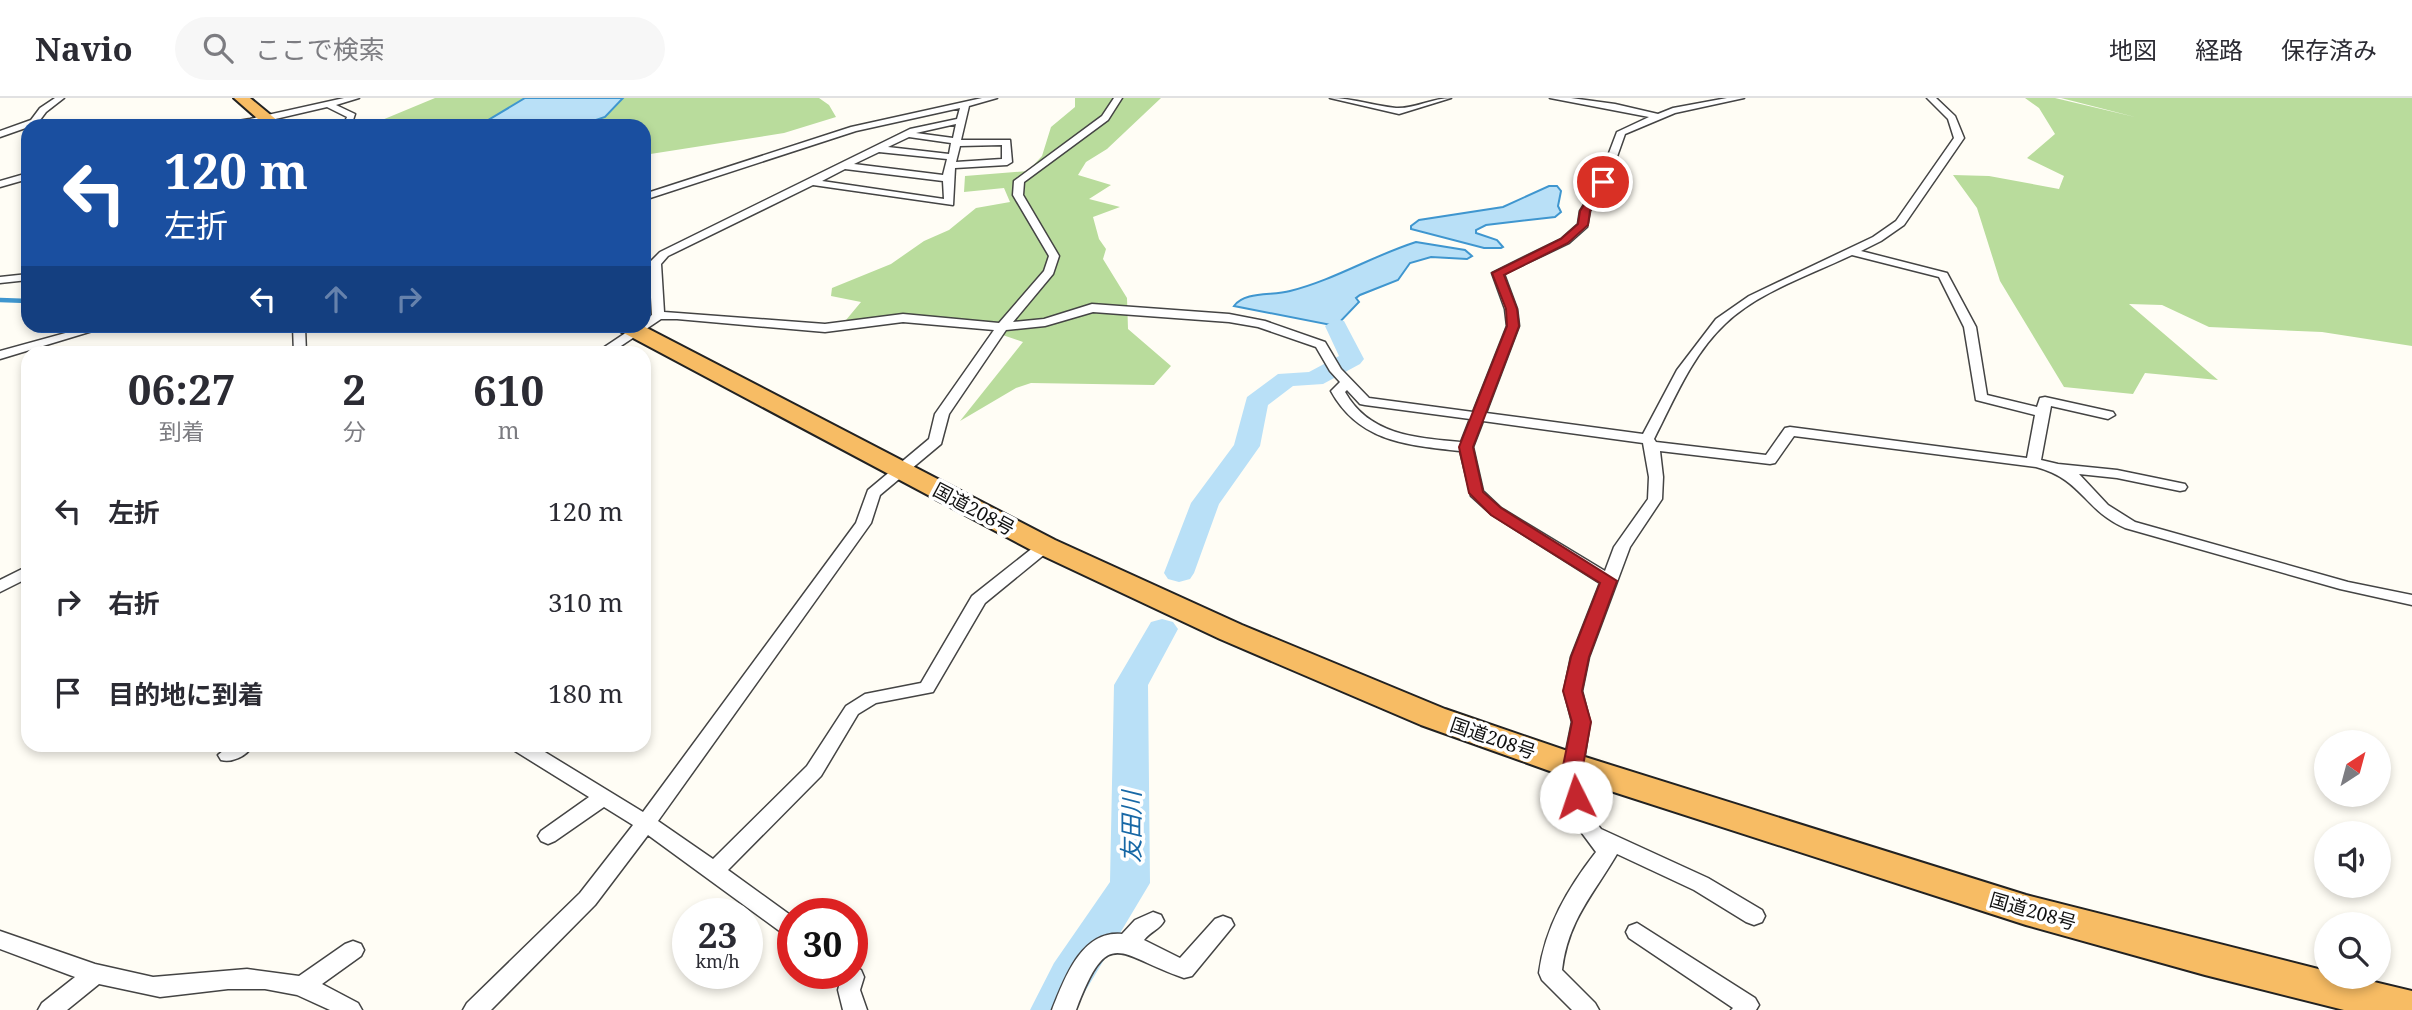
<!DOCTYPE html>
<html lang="ja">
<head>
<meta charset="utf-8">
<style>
  :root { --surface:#fff; --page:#f7f7f7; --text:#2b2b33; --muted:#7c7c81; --line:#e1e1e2 }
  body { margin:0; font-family:"Noto Serif","Noto Sans JP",serif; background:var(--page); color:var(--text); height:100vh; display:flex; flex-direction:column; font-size:26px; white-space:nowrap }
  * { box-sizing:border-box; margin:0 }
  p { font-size:23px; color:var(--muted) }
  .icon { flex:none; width:38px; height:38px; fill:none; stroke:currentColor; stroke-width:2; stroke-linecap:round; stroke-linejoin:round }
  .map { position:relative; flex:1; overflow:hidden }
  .details { position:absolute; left:21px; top:248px; width:630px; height:406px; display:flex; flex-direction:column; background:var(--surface); border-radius:21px; box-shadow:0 4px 10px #0003 }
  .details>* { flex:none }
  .guide { position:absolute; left:21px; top:21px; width:630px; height:214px; border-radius:21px; box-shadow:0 4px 10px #0003; background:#1a4fa0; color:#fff; overflow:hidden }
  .needle { width:46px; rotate:36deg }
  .fabs { position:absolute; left:2314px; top:632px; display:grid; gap:14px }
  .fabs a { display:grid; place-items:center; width:77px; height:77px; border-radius:50%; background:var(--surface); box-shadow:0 4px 10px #0003; font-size:35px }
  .speed { position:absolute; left:672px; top:800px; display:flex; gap:14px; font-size:35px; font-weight:700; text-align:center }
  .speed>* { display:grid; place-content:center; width:91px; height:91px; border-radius:50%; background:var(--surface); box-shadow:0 4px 10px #0003; line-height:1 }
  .speed small { font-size:18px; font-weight:400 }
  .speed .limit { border:10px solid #d22; background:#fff; color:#111 }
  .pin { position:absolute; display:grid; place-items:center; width:60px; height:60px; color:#fff; margin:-30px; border:4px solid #fff; border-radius:50%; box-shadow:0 2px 7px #0007 }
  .me { position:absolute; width:77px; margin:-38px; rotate:356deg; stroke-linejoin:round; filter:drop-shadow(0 0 5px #0008) }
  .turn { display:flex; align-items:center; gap:24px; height:147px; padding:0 28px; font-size:32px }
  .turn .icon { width:91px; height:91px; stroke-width:2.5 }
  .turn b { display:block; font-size:49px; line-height:60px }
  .lanes { display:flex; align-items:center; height:66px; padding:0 28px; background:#0003; justify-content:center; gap:35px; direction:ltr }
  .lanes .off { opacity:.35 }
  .eta { display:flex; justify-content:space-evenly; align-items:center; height:119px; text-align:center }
  .eta b { font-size:42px; font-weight:700; line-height:49px }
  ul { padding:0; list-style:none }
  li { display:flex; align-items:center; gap:21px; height:91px; padding:0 28px }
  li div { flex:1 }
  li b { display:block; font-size:26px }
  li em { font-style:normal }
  header { display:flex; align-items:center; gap:42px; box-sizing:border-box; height:98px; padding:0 35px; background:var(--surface); border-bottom:2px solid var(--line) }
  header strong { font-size:33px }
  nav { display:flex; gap:38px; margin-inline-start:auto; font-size:24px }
  .search { width:490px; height:63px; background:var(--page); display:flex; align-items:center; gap:18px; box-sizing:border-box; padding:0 24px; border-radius:38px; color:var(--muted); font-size:26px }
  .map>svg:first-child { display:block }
  .forest { fill:#b9dc9c }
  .water { fill:#b9e0f7; stroke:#3f96cf; stroke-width:2 }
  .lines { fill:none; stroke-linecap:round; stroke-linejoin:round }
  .stream { stroke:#3f96cf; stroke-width:4.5 }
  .river { fill:#b9e0f7; fill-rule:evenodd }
  .minor-casing { stroke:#444; stroke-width:3 }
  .trunk-casing { stroke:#222; stroke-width:4 }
  .minor { fill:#fff; fill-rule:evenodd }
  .trunk { fill:#f7bc64; fill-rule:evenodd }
  .route { fill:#c4262e; stroke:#7f191e; stroke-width:2 }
  .labels { text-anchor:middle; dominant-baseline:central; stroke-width:7; stroke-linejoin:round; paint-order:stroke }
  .street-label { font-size:19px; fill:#111; stroke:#fff }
  .near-water-label { font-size:24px; font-style:italic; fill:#1768a6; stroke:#fff }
</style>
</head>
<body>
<header>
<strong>Navio</strong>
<div class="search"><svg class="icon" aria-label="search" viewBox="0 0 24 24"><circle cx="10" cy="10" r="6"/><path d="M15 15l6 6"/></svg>ここで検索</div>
<nav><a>地図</a><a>経路</a><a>保存済み</a></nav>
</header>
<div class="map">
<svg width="2412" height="912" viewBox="0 0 2412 912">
  <rect width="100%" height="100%" fill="#fffdf5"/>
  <!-- forest -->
  <path class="forest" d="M435 0H819L829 7 836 19 784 35 644 57V28H381L382 22Z
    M1075 0H1161L1107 51 1086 64 1078 77 1111 87 1089 101 1120 109 1093 119 1099 141 1106 151 1103 161 1127 200 1128 231 1171 268 1154 287 1031 285 1016 290 960 323 1023 244 988 232 910 219 846 222 861 204 831 198 832 190 891 166 924 143 949 132 976 110 1010 104 1004 90 964 94 965 78 1028 73 1042 58 1051 29 1075 9Z
    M2025 0H2055L2135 19 2061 0H2412V248L2322 234 2209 229 2162 207 2129 206 2218 282 2145 275 2133 296 2064 289 2000 183 1977 110 1953 77 1989 78 2059 91 2064 78 2027 60 2055 36 2039 10Z"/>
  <!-- water -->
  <path class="water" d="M525 0H623L605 19 584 26 480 27Z
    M1549 88H1557L1561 93 1558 108 1561 114 1555 119 1486 127 1476 132V135L1497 142 1503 149 1501 150H1484L1411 131V128L1419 122 1503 109Z
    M1416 144 1465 152 1472 158 1467 161 1431 159 1410 165 1398 182 1360 197 1356 200 1359 204 1336 228 1234 208C1245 193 1272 198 1290 193 1334 182 1372 158 1416 144Z"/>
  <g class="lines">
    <!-- stream -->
    <path class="stream" d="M0 202 28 203"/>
    <!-- river -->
    <path class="river" d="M1336 221 1344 223 1364 261 1360 266 1323 286 1293 288 1268 307 1260 348 1219 406 1194 475 1190 481 1179 484 1168 481 1164 475 1191 405 1234 347 1247 299 1278 276 1309 274 1339 258 1325 228Z
      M1162 521 1173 524 1178 531 1148 587 1150 785 1074 912H1030L1054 865 1110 784 1114 587 1151 524Z"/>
    <!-- minor casing -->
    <g class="minor-casing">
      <path id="minor" d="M55 0H64L46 14 37 26 0 39V33L31 22 40 10Z
        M344 0H359L336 7 355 16 351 28H343L347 19 327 9 250 27 208 28 250 21Z
        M982 0H997L969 8 961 42H1010L1012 64 1007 67 955 70 953 107 813 87 668 158 661 166 664 214 825 226 903 216 999 225 1044 173 1049 158 1013 97 1014 83 1102 18 1114 0H1122L1108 22 1024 84 1023 97 1059 158 1053 176 1013 224 1044 221 1092 206 1229 216 1265 223 1325 244 1341 271 1369 300 1473 314 1507 228 1505 211 1492 175 1561 141 1578 126 1580 113 1598 84 1617 34 1649 19 1550 0H1571L1615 6 1658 16 1673 10 1727 0H1744L1675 15 1625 36 1608 84 1590 113 1587 129 1569 145 1504 176 1517 211 1519 228 1486 315 1643 336 1677 272 1716 221 1749 198 1873 139 1896 123 1954 40 1948 21 1927 0H1936L1955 18 1964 40 1904 127 1881 143 1861 153 1947 175 1976 229 1987 297 2037 309 2040 300 2045 299 2113 314 2115 317 2108 321 2051 308 2041 362 2058 366 2117 372 2185 386 2187 389 2185 392 2180 393 2117 380 2079 376 2108 407 2135 424 2348 484 2412 497V507L2340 491 2125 430C2084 412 2082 381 2036 369L1794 338 1775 365 1770 366 1660 353 1663 379 1662 401 1630 449 1589 559 1582 593 1590 624 1583 668 1586 699 1592 720 1601 731 1708 780 1762 812 1765 818 1762 824 1754 827 1746 824 1694 792 1617 756C1593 797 1568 822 1562 872L1595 905 1599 912H1572L1542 882 1539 875C1545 829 1568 790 1596 754L1573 723 1566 699 1563 668 1572 624 1564 593 1571 559 1600 485 1491 416 1471 398 1460 353C1407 347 1359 344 1331 293L1340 284 1330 273 1316 249 1258 229 1229 224 1093 214 1045 228 1006 232 949 316 941 346 880 397 871 425 658 723 713 761 807 668 846 608 865 596 921 585 972 498 1039 445H1051L1053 448 1051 451 985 505 933 594 876 605 858 616 821 678 728 772 793 819V840L785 837 648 737 595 807 491 912H463L467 905 580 795 633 727 604 709 555 743 548 746 541 743 538 738 541 733 589 699 515 653 513 648H535L643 714 856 425 868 392 929 341 935 316 994 232 903 224 825 234 677 221H661L609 256H594L636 228H644V222L652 217 649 165 660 154 910 31 957 21 960 10 856 33 644 102V96L851 29ZM956 26 953 40 916 35ZM909 39 951 45 949 56 888 49ZM1002 47V61L956 64 960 48ZM879 54 947 61 943 77 854 66ZM845 71 943 83 944 101 822 83ZM1852 157 1939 179 1964 229 1976 302 2035 317 2027 360 1790 329 1785 330 1766 357 1656 344 1654 341C1674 302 1692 257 1725 226 1758 194 1810 177 1852 157ZM1347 292 1360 306 1365 307 1470 321 1461 344C1416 340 1369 337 1345 294ZM1483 323 1643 345 1649 379 1648 401 1614 449 1605 473 1501 410 1483 393 1473 349Z
        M1330 0C1353 0 1374 8 1396 10 1414 11 1433 0 1451 0L1399 16Z
        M28 75V81L0 89V83Z
        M28 176V182L0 185V179Z
        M91 228H109L0 261V253Z
        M293 228H305L306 256H294Z
        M28 468V480L0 494V482Z
        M229 648H252C247 658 232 665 221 662L218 657Z
        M1153 814 1161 817 1164 823C1160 831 1150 834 1144 842L1180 860 1215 821 1223 818 1231 821 1234 827 1192 878 1184 880C1118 858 1109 825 1076 912H1052C1064 882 1081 832 1122 836L1135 822Z
        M1637 825 1755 900 1759 907 1756 912H1731L1733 910 1629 840 1626 834 1629 828Z
        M0 833 95 866 153 879 247 871 299 878 345 846 353 843 361 846 364 852 361 858 322 886 358 905 362 912H330L297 897 265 891H228L160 899 99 886 67 912H38L42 905 75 879 0 851Z
        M852 867 861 872 864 879 860 892 867 912H843L838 892 841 881 838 875H852Z"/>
    </g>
    <!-- trunk casing -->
    <g class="trunk-casing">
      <path id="trunk" d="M234 0H250L284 28H266Z
        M617 228H643L1055 442 1242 527 1445 611 1585 659 2026 797 2326 873V878H2349L2412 893V912H2344L2205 877 2026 827 1561 677 1421 627 1220 541 1035 454 620 233Z"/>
    </g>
    <!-- minor -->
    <use href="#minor" class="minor"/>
    <!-- trunk -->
    <use href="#trunk" class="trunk"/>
  </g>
  <!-- route -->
  <path class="route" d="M1600 82 1608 84 1590 113 1588 127 1568 145 1504 177 1517 211 1519 228 1473 349 1483 394 1501 410 1617 483 1589 559 1582 593 1591 624 1583 668 1586 699 1576 706 1566 699 1563 668 1572 624 1563 593 1571 559 1600 485 1491 417 1469 395 1459 349 1507 228 1506 211 1492 175 1561 141 1578 126 1580 113Z"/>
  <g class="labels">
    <!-- street labels -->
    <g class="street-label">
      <text transform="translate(974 411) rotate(28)">国道208号</text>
      <text transform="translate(1493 640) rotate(19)">国道208号</text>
      <text transform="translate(2033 813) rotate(16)">国道208号</text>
    </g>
    <!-- near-water labels -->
    <g class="near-water-label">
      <text transform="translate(1130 729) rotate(-90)">友田川</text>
    </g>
  </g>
</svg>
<div class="fabs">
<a><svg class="needle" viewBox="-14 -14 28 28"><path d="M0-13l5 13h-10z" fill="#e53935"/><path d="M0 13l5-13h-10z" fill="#7c7c81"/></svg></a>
<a><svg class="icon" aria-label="sound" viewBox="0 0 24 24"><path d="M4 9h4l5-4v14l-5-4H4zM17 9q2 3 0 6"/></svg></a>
<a><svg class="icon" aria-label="search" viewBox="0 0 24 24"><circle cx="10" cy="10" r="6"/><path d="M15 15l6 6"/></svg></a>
</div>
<div class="speed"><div>23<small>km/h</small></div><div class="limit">30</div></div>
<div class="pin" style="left:1603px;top:84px;background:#d93025"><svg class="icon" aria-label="arrive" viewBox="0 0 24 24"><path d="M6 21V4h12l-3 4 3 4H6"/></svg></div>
<svg class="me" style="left:1576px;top:699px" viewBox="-20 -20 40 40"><circle r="19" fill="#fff"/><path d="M0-13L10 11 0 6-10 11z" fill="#c4262e"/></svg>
<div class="guide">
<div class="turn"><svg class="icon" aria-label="left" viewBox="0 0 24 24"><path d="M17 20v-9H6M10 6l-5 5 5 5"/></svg><div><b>120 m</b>左折</div></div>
<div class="lanes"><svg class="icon" aria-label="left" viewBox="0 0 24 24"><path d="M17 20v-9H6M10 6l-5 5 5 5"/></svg><svg class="icon off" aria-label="ahead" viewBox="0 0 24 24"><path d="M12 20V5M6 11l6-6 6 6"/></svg><svg class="icon off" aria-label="right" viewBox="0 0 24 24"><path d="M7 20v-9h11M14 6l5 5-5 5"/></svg></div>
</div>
<section class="details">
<div class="eta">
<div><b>06:27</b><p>到着</p></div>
<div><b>2</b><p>分</p></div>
<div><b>610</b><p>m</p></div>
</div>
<ul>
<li><svg class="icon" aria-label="left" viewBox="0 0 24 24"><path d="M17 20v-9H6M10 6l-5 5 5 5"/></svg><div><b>左折</b></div><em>120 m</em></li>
<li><svg class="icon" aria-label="right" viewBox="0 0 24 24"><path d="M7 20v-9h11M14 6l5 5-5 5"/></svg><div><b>右折</b></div><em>310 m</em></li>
<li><svg class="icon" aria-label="arrive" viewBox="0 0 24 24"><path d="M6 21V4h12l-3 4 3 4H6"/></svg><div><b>目的地に到着</b></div><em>180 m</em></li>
</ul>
</section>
</div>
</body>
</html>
